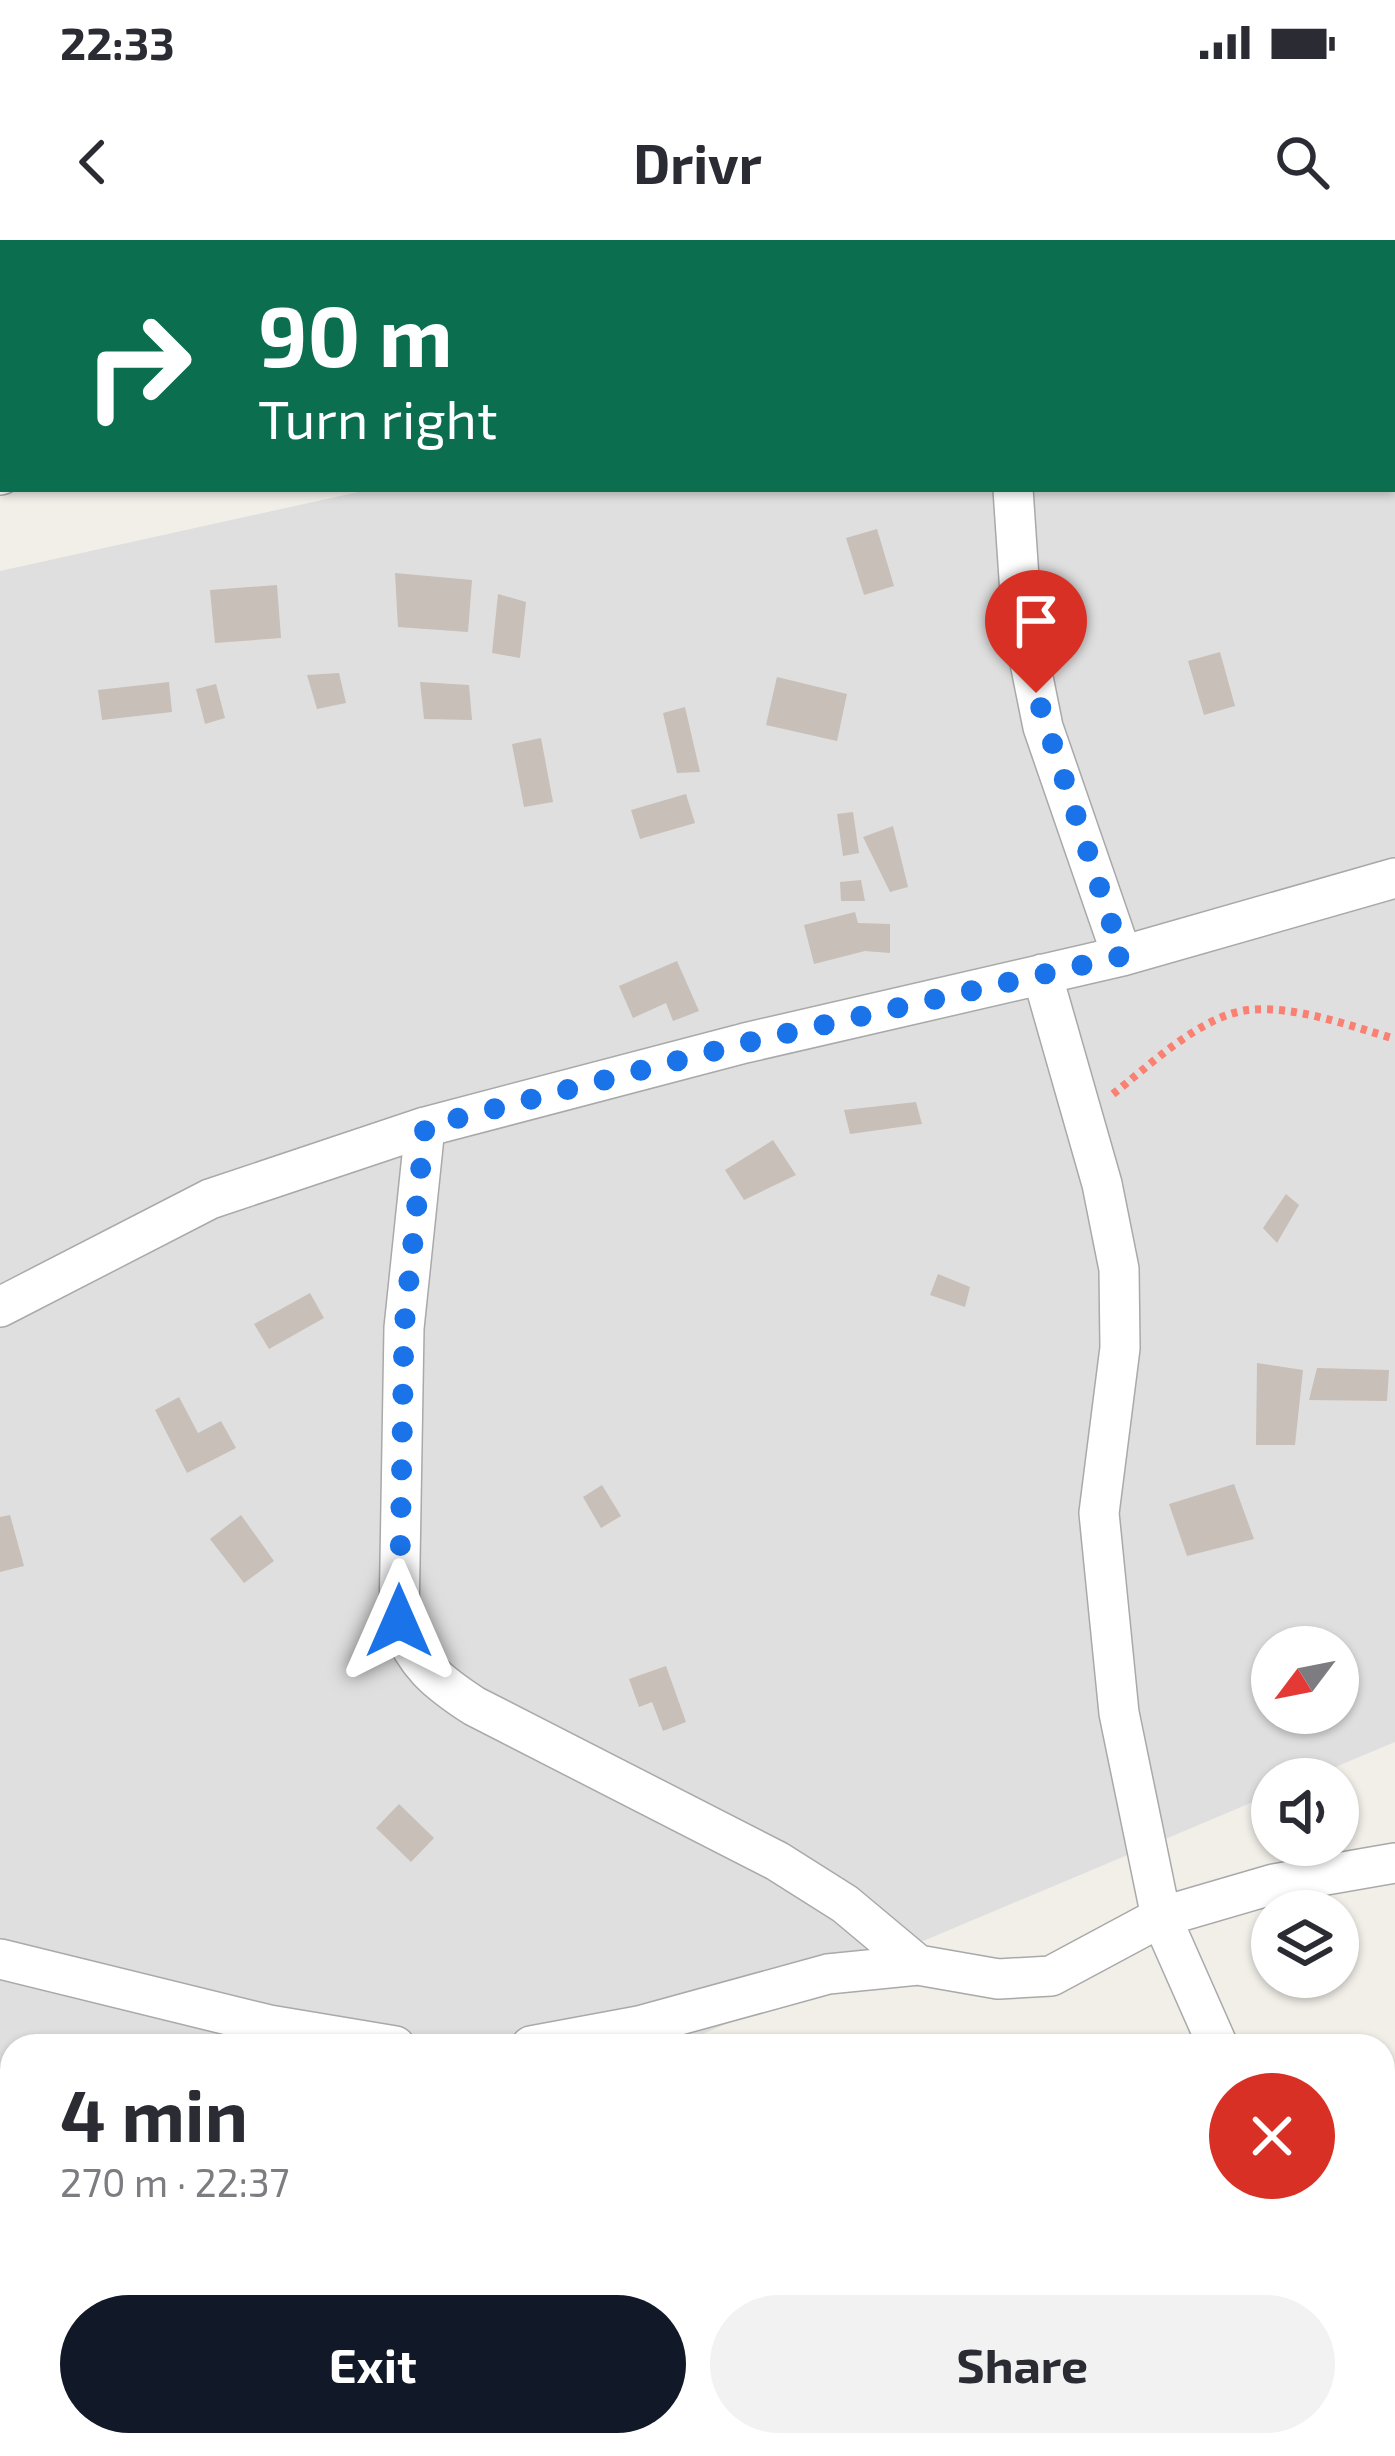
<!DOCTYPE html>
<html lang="en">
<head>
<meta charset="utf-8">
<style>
  :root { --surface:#fff; --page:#f2f2f3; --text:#2b2b33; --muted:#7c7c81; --accent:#111827 }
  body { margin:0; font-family:"Exo 2",sans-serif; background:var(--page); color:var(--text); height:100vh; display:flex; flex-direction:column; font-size:45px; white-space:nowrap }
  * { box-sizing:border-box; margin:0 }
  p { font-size:39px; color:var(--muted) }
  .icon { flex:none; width:66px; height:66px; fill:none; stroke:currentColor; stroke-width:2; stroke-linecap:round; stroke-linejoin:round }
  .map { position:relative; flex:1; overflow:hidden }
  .details { position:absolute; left:0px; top:1794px; width:1395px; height:423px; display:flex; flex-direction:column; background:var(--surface); border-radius:36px 36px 0 0; box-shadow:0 3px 9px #0004 }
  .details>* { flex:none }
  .top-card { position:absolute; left:0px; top:0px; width:1395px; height:252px; box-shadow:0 3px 9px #0004; background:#0b6e4f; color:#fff; overflow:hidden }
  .needle { width:78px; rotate:238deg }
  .buttons { position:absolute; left:1251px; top:1386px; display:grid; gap:24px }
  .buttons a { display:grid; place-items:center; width:108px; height:108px; border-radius:50%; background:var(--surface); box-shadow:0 3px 9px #0004; font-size:60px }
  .pin { position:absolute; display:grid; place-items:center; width:102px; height:102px; color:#fff; margin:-123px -51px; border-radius:50% 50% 50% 0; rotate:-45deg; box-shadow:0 0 12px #0007 }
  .pin .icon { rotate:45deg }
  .me { position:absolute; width:132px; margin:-66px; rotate:0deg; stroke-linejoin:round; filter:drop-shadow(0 0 9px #0008) }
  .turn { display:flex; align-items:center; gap:42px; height:252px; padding:0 60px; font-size:54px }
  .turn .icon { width:156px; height:156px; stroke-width:2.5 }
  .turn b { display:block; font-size:84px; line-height:102px }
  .round { display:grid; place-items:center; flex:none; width:126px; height:126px; border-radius:63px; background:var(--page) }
  .overview { display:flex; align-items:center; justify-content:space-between; height:204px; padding:0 60px }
  h1 { font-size:72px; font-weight:700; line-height:90px }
  .cta { display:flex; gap:24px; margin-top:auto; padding:24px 60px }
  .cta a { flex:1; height:138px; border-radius:72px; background:var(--accent); color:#fff; font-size:48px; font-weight:700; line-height:138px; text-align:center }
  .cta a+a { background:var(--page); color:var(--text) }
  .status { display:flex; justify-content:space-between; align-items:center; height:84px; padding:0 60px; background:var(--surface); direction:ltr }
  .status svg { height:33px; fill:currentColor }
  header { display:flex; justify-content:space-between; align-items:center; height:156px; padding:0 60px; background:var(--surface); font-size:54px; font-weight:700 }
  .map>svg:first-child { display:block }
  .residential { fill:#e0dfdf; fill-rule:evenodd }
  .building { fill:#c7bfb8 }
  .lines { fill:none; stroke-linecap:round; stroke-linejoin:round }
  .minor-casing { stroke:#a9a9a9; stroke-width:42 }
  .path { stroke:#fa8072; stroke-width:8; stroke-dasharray:6 6; stroke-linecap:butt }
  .minor { stroke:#fff; stroke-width:39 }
  .route { stroke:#1a73e8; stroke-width:21; stroke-dasharray:0 37.8 }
</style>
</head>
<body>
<div class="status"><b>22:33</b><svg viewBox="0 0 49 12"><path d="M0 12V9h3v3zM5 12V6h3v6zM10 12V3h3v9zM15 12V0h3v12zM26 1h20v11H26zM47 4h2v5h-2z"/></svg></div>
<header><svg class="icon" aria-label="back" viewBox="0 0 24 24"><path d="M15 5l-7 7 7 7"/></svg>Drivr<svg class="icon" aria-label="search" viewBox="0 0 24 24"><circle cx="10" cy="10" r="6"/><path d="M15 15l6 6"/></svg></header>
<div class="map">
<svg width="1395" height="2216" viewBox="0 0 1395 2216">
  <rect width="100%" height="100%" fill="#f2efe9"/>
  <!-- residential -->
  <path class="residential" d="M1160 0H1395V1502L1307 1539H1272V1554L674 1806H12V2205H266L268 2216H0V331L372 249H1392V3H1155ZM1272 1407H1338V1473H1272Z
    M705 2205H1288L1293 2216H685Z"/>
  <!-- building -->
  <path class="building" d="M877 289 894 346 864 355 846 298Z
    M395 333 472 340 468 392 398 387Z
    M277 345 281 398 215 403 210 350Z
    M498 354 526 362 520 418 492 413Z
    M1220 412 1235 466 1204 475 1188 421Z
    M339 433 346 463 317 469 307 435Z
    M777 437 847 454 837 501 766 485Z
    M169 442 172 472 102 480 98 450Z
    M420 442 469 445 472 480 424 479Z
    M216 444 225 478 205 484 196 449Z
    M685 467 700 532 677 533 663 473Z
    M541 498 553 562 524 567 512 504Z
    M686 554 695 583 640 599 631 570Z
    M853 572 859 613 843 616 837 574Z
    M893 586 908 647 890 652 863 597Z
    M861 640 865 661H841L840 642Z
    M855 672 858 683 890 684V713L865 711 814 724 804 685Z
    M677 721 699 771 673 781 666 763 633 778 619 746Z
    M916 862 922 884 850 894 844 870Z
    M773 900 796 935 744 960 725 930Z
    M1286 954 1299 965 1277 1003 1263 988Z
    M938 1034 970 1047 965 1067 930 1055Z
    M310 1053 324 1078 269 1109 254 1084Z
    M1257 1123 1303 1130 1295 1205H1256Z
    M1317 1128 1389 1130 1387 1161 1309 1160Z
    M179 1157 198 1193 221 1181 236 1208 187 1233 155 1170Z
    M1234 1244 1254 1299 1187 1316 1169 1264Z
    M602 1245 621 1276 601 1288 583 1257Z
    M10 1275 24 1326 0 1332V1277Z
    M241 1275 274 1321 244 1343 210 1299Z
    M666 1426 686 1482 663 1491 652 1462 639 1467 629 1439Z
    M399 1564 434 1598 411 1622 376 1588Z"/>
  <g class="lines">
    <!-- minor casing -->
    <g class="minor-casing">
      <path id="minor" d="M885 3 892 0
        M1029 3 1030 0
        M0 235 3 234
        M1013 249 1022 383 1043 487 1122 716
        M1042 734 1102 944 1119 1029 1120 1108 1099 1273 1119 1473 1161 1677 1218 1806
        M425 887 404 1088 399 1381C415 1424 437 1442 474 1466L777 1621 845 1664 918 1725
        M0 1067 210 959 425 887 745 803 1122 716 1395 638
        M0 1719 269 1785 395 1806
        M531 1806 639 1786 828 1734 918 1725 998 1739 1051 1736 1161 1677 1274 1644 1395 1623
        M1383 2144 1395 2149"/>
    </g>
    <!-- path -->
    <path class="path" d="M1113 854C1149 826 1200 776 1248 770 1294 765 1351 786 1395 799"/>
    <!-- minor -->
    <use href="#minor" class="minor"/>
  </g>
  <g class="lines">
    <!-- route -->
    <path class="route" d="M399 1381 404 1088 425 887 745 803 1122 716 1036 453"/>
  </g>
</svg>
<div class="buttons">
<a><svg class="needle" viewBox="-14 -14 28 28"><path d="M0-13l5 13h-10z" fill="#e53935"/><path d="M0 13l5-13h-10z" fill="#7c7c81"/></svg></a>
<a><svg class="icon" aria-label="sound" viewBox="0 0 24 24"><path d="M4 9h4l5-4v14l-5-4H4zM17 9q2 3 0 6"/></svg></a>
<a><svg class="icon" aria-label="layers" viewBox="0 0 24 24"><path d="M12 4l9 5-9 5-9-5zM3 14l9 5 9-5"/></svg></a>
</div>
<div class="pin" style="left:1036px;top:453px;background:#d93025"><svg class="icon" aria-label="arrive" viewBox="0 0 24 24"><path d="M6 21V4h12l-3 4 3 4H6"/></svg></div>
<svg class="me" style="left:399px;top:1381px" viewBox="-20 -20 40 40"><path d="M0-17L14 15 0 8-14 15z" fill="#1a73e8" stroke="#fff" stroke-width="4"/></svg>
<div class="top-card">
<div class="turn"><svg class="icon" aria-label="right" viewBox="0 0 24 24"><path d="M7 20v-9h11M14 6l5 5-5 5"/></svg><div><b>90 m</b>Turn right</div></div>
</div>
<section class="details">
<div class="overview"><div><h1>4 min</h1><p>270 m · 22:37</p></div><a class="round" style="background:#d93025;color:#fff"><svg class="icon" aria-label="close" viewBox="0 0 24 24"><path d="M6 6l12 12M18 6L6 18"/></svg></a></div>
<div class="cta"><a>Exit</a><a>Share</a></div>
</section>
</div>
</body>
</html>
